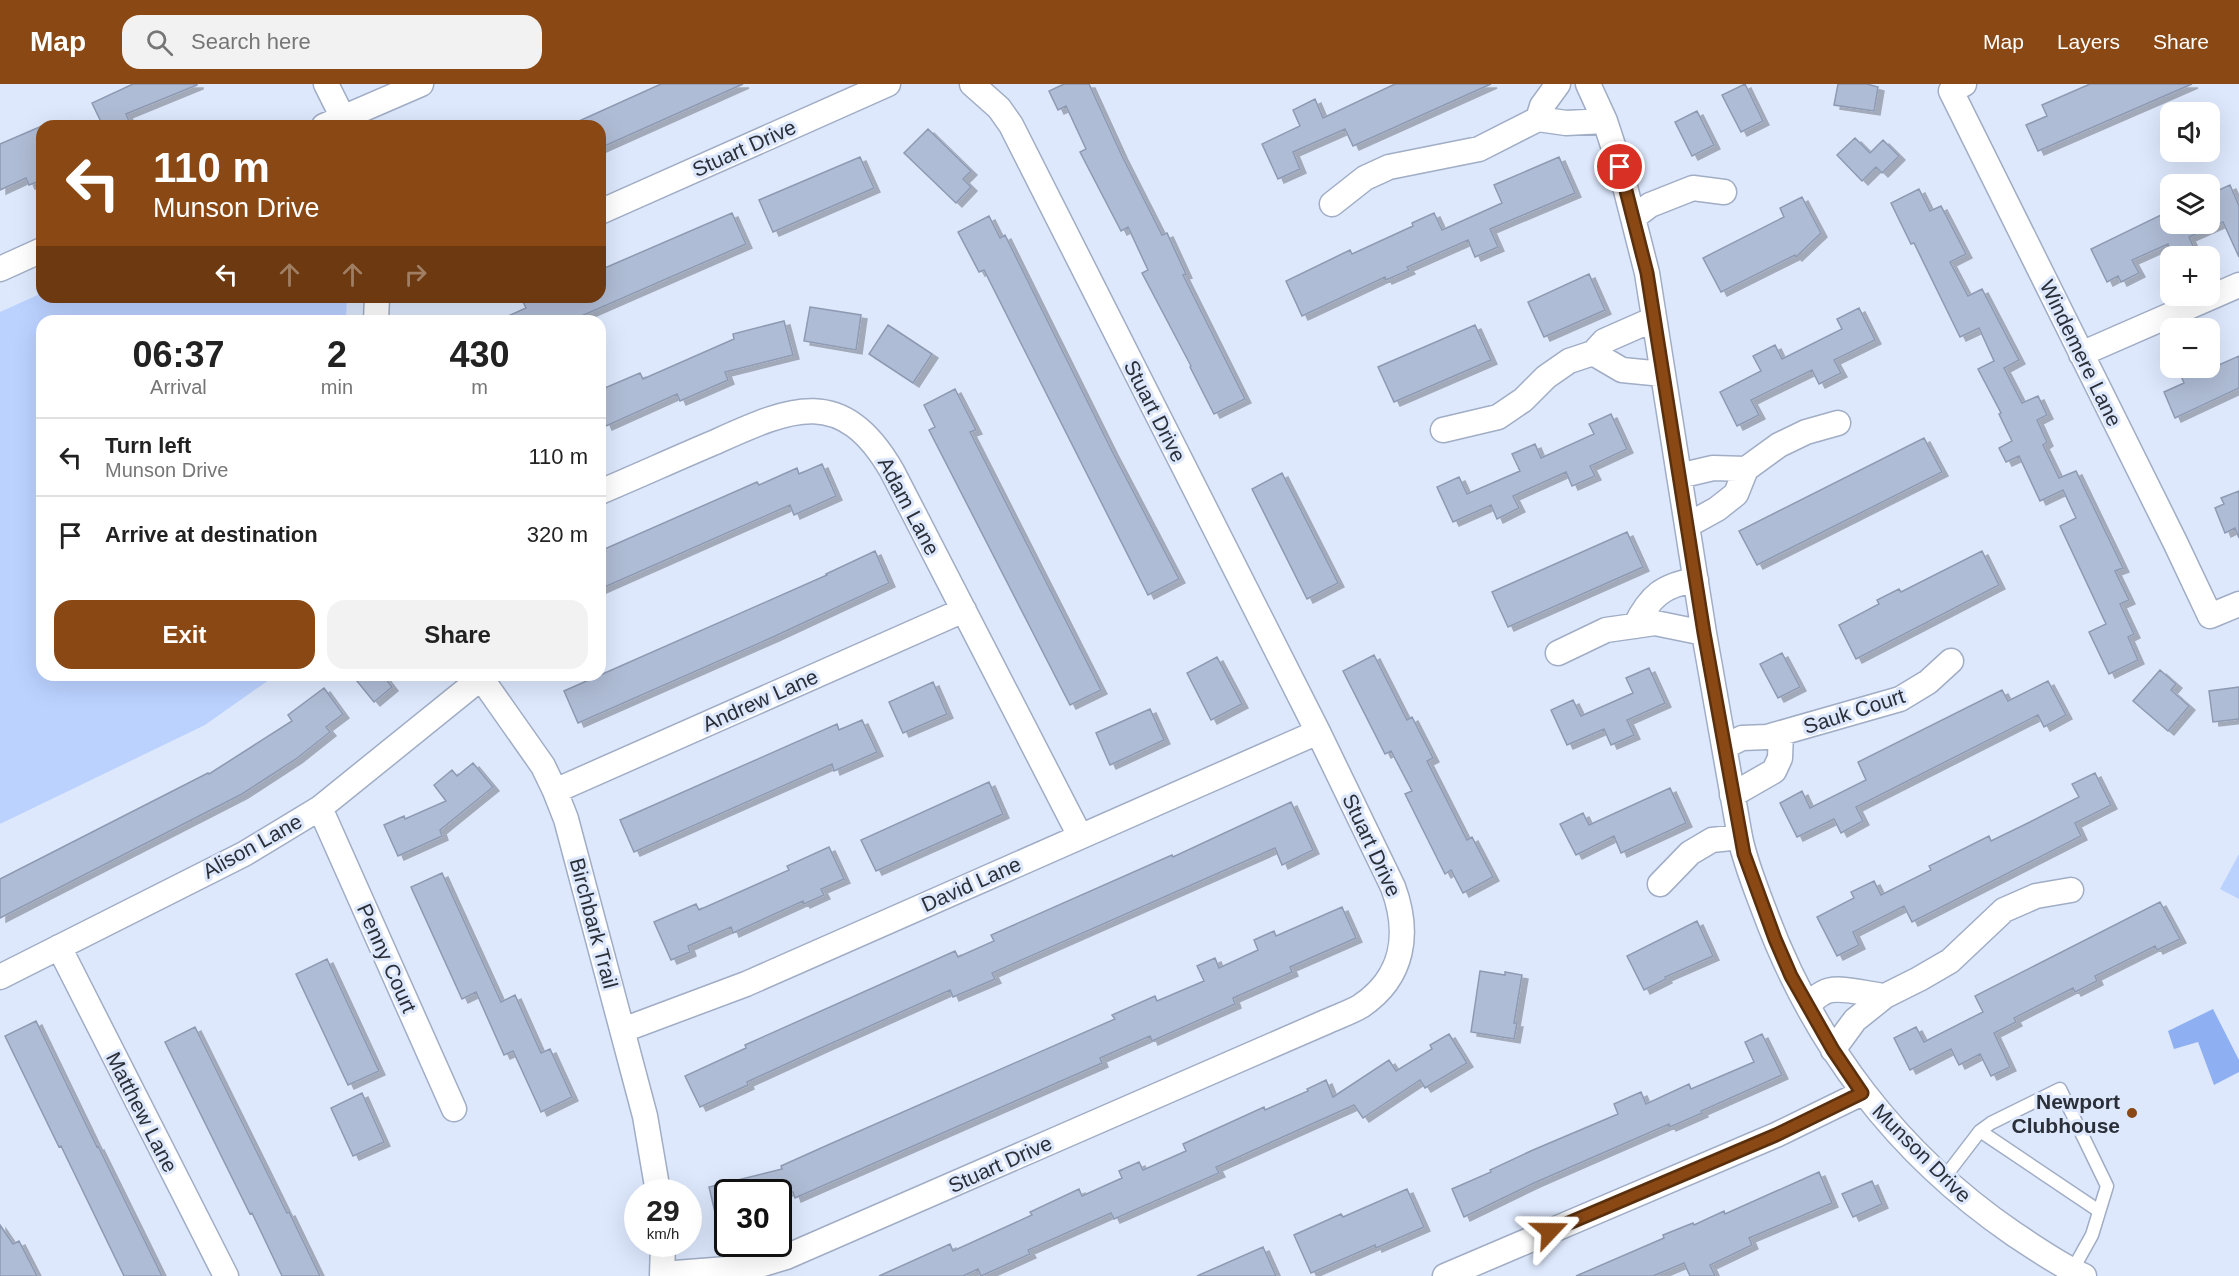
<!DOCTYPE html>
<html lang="en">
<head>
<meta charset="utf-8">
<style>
  :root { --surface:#fff; --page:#f2f2f2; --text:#222; --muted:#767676; --line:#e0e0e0; --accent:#894814 }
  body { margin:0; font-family:Helvetica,sans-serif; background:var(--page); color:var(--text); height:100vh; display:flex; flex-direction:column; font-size:22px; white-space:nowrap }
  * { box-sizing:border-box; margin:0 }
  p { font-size:20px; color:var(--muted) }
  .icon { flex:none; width:33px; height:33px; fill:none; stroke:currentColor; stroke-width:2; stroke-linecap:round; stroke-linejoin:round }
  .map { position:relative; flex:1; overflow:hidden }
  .details { position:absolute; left:36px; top:231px; width:570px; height:366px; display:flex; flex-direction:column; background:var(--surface); border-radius:18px; box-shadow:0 6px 24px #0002 }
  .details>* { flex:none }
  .top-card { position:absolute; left:36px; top:36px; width:570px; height:183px; border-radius:18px; box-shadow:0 6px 24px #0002; background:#894814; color:#fff; overflow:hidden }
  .controls { position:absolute; left:2160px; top:18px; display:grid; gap:12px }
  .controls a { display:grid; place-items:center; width:60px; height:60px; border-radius:12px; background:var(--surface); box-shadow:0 6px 24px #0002; font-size:30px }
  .speed { position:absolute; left:624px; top:1095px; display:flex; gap:12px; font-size:30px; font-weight:700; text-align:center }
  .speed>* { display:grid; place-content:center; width:78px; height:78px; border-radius:50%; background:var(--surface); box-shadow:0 6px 24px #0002; line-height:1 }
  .speed small { font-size:15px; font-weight:400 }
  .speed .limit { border:3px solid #111; border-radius:9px; background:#fff; color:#111 }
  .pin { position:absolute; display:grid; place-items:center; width:51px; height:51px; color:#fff; margin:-26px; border:3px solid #fff; border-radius:50%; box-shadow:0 2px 6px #0007 }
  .me { position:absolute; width:66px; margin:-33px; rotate:67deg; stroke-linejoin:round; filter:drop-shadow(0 0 4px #0008) }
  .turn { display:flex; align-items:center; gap:21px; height:126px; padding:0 18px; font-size:27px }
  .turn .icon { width:78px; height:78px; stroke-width:2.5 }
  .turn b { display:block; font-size:42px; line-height:51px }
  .lanes { display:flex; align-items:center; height:57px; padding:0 18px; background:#0003; justify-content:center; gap:30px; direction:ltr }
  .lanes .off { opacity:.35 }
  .eta { display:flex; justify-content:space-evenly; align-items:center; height:102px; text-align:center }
  .eta b { font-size:36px; font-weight:800; line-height:42px }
  .action { display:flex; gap:12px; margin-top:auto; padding:12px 18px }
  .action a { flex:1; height:69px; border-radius:18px; background:var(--accent); color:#fff; font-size:24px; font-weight:800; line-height:69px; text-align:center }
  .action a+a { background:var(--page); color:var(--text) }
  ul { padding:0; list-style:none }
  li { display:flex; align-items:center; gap:18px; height:78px; padding:0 18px; border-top:2px solid var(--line) }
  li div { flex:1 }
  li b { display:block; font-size:22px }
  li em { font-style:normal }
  header { display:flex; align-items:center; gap:36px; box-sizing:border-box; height:84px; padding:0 30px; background:var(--accent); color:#fff }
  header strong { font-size:28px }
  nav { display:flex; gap:33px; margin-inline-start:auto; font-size:21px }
  .search { width:420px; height:54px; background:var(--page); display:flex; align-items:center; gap:15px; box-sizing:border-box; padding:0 21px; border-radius:18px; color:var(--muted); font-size:22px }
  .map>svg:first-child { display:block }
  .green { fill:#bbd2ff }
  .water { fill:#8eb0f3 }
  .building { fill:#afbcd5; stroke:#8e9ab2; stroke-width:1.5; filter:url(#shadow) }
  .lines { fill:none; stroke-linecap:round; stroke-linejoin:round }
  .service-casing { stroke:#a0adc5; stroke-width:15 }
  .minor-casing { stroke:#a0adc5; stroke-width:27 }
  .service { stroke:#fff; stroke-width:12 }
  .minor { stroke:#fff; stroke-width:24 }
  .route-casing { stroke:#592f0d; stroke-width:15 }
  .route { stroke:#894814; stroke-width:10 }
  .poi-dot { fill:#894814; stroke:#dde8fd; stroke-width:2 }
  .labels { text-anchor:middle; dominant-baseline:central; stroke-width:6; stroke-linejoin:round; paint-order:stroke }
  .street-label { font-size:21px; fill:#2a2f38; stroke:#dde8fd }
  .poi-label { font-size:21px; font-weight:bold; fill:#2a2f38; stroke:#dde8fd; text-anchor:end }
</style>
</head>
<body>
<header>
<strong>Map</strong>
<div class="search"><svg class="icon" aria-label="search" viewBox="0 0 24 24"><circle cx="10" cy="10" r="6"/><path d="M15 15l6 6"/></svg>Search here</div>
<nav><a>Map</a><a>Layers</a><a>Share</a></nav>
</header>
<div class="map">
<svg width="2239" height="1192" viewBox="0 0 2239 1192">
  <defs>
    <filter id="shadow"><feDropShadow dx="6" dy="4" stdDeviation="0" flood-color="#0004"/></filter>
  </defs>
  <rect width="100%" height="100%" fill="#dde8fd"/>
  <!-- green -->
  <path class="green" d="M42 209V213H347L346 237H42V591H276L205 641 0 740V228Z
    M2239 770V815L2220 805Z"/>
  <!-- water -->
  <path class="water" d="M2213 925 2239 976V988L2214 1001 2198 958 2174 965 2168 947Z"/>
  <!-- building -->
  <path class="building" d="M133 0H197V1L126 30 131 42H103L92 19Z
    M661 0H743L600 64V42H568Z
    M1064 0H1089L1122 72 1162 151 1167 149 1186 190 1183 191 1245 315 1214 330 1190 283 1191 282 1142 189 1148 186 1128 143 1121 147 1080 68 1086 65 1066 22 1058 26 1049 7Z
    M1395 0H1491L1353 62 1345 45 1293 68 1300 85 1278 95 1262 60 1300 42 1293 26 1315 15 1323 34Z
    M1745 0 1763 37 1741 48 1722 11Z
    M1838 0H1867L1878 3 1874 27 1834 21Z
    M2090 0H2192L2038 67 2026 41 2047 32 2042 21Z
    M1697 27 1714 61 1692 72 1675 38Z
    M42 42V96L29 101 26 94 0 106V60Z
    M928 45 971 87 963 95 971 103 956 119 904 69Z
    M1855 54 1870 69 1883 56 1899 72 1882 89 1876 83 1862 97 1837 71Z
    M860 73 874 104 773 148 759 116Z
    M1559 73 1575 109 1490 145 1498 163 1475 173 1468 156 1407 183 1409 186 1386 196 1385 193 1302 232 1286 197 1350 166 1352 170 1413 142 1412 139 1434 129 1442 146 1502 119 1494 101Z
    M2230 101 2239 122V173L2223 138 2189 153 2194 164 2173 172 2168 160 2132 176 2139 189 2121 198 2118 192 2107 198 2091 165 2167 128 2170 140H2210V110Z
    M1919 105 1930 127 1941 122 1966 170 1950 178 1968 212 1982 205 2019 276 2004 284 2022 319 2038 312 2047 331 2037 336 2047 358 2043 361 2059 394 2076 387 2123 484 2115 487 2129 516 2120 520 2134 550 2128 553 2138 576 2109 590 2089 548 2106 540 2060 442 2076 434 2063 406 2040 417 2019 372 2006 378 1999 364 2012 357 1999 330 2001 329 1978 285 1994 277 1979 244 1960 253 1914 159 1911 160 1891 119Z
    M1802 113 1821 149 1796 173 1795 171 1721 208 1703 174 1784 133 1780 124Z
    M732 129 746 160 570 237H497L526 224 523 218 535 213H600V186Z
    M989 132 1000 154 1005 151 1112 367 1179 495 1148 511 984 186 979 188 958 148Z
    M1589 190 1605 226 1544 253 1528 218Z
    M810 223 861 231 856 266 804 257Z
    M1859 224 1875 256 1834 276 1841 289 1819 300 1812 286 1751 316 1759 331 1737 342 1720 308 1761 287 1753 272 1775 261 1782 275 1842 245 1837 235Z
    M784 237 793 271 725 288 728 296 680 317 677 310 606 342 600 328V306L640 289 643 295 734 255 733 250Z
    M888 241 932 270 913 299 869 270Z
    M1475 241 1491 276 1394 318 1378 283Z
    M2239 272V304L2175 334 2164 308 2184 299 2179 287 2188 284H2212Z
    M955 305 976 346 970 348 1101 606 1070 621 929 346 935 343 924 321Z
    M1611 330 1627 365 1590 382 1595 392 1572 402 1566 388 1513 412 1519 424 1497 435 1491 421 1453 438 1437 403 1459 393 1467 410 1520 387 1512 370 1535 360 1541 374 1594 350 1589 340Z
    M1924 354 1942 388 1757 481 1739 447Z
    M822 380 836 412 794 431 790 421 600 505V467L757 398 759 401 797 384 799 390Z
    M1282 389 1338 499 1307 515 1252 405Z
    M2239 407V454L2235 444 2225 449 2215 424 2224 420 2221 414Z
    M1627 448 1643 483 1508 543 1492 508Z
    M875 467 889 499 773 553 578 639 564 607 827 491 826 490Z
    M1982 467 1999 501 1856 575 1839 541 1879 520 1877 516 1899 505 1901 508Z
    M1782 569 1800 603 1778 614 1760 580Z
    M1374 571 1407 636 1412 633 1433 674 1427 677 1467 756 1472 753 1493 793 1463 809 1451 786 1445 790 1405 710 1412 707 1391 667 1385 670 1343 587Z
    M1217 573 1242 620 1211 636 1187 589Z
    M1649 584 1665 619 1627 636 1634 651 1611 661 1604 645 1567 661 1551 626 1573 616 1581 632 1633 609 1626 594Z
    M2160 586 2176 600 2171 606 2189 622 2168 647 2133 617Z
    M352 591H383L392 603 374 618Z
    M2048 597 2066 631 2044 643 2038 631 1856 723 1863 737 1841 749 1834 735 1797 753 1780 719 1802 707 1810 724 1866 696 1858 678 2002 606 2008 617Z
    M933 598 947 630 903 649 889 618Z
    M2239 603V635L2213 638 2209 607Z
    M324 604 343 630 326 643 330 648 296 675 242 710 0 834V795L208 689 209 690 292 637 288 631Z
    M1150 625 1164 656 1110 681 1096 649Z
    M862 636 877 668 834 687 832 680 634 768 620 736 837 640 839 646Z
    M473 679 493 703 440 746 442 752 398 772 384 741 404 732 405 735 446 717 434 701 452 686 457 692Z
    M2095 689 2111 721 2075 739 2081 752 1912 838 1904 822 1853 848 1859 861 1837 872 1817 833 1854 814 1851 808 1874 797 1881 811 1931 786 1929 782 1989 752 1991 757 2028 739 2079 713 2072 700Z
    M989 698 1003 730 876 787 861 756Z
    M1670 704 1686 739 1621 769 1614 752 1576 771 1560 740 1583 729 1589 741Z
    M1291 718 1313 766 1282 781 1275 764 992 889 995 895 953 913 950 906 821 964 747 998 748 1001 700 1023 685 992 746 964 745 961 955 867 958 873 994 857 991 851 1172 771 1173 773Z
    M829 763 844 795 821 805 824 811 804 820 803 817 733 849 731 843 688 862 690 868 671 876 654 838 696 820 699 826 789 786 787 782Z
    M442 789 501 918 515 911 541 969 550 965 572 1013 541 1028 513 967 504 971 476 908 462 915 411 803Z
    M2160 818 2180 855 2157 866 2155 862 2095 892 2097 897 2075 908 2073 904 2014 934 2016 938 1994 949 2010 983 1991 992 1980 970 1959 981 1951 965 1910 986 1894 954 1916 943 1924 958 1983 928 1975 912Z
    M1342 823 1356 854 1290 883 1292 888 1233 914 1235 920 1152 957 1150 952 1100 974 1102 979 795 1114 793 1108H728V1153L721 1154 709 1103 782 1085 781 1082 830 1060 1115 935 1112 931 1155 912 1157 917 1204 897 1197 882 1215 874 1219 884 1258 866 1254 856 1274 847 1276 852Z
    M1697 837 1713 872 1665 893 1666 895 1644 906 1627 872Z
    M327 875 379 987 348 1001 296 890Z
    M1480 887 1505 891V888L1522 891 1514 939H1517L1514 955 1471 948Z
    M36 937 97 1063 98 1062 162 1192H124L61 1062 59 1063 5 952Z
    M195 943 287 1129 289 1128 320 1192H282L252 1129 250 1130 165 958Z
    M1449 950 1467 979 1425 1004 1420 996 1363 1034 1354 1021 1216 1083 1219 1089 1114 1135 1111 1129 1028 1166 1030 1170 981 1192 978 1185 963 1192H879L950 1160 953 1167 1032 1131 1030 1128 1079 1105 1082 1112 1122 1094 1119 1087 1139 1078 1143 1086 1186 1067 1183 1060 1264 1023 1265 1026 1308 1007 1307 1005 1326 996 1333 1013 1389 976 1396 987 1432 965 1430 961Z
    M1762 950 1782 991 1701 1027 1702 1029 1670 1043 1669 1040 1534 1099 1464 1133 1452 1105 1491 1088 1490 1086 1533 1066 1618 1030 1614 1020 1641 1008 1646 1020 1689 1000 1691 1005 1754 978 1745 958Z
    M362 1009 384 1058 353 1072 331 1024Z
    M1819 1088 1832 1119 1749 1154 1752 1161 1710 1181 1715 1192H1690L1684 1179 1653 1192H1576L1664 1154 1663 1151 1693 1139 1694 1141 1724 1127 1725 1130Z
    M1872 1097 1882 1120 1853 1133 1842 1110Z
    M1407 1105 1424 1143 1376 1164 1375 1161 1311 1189 1294 1151 1341 1130 1343 1133Z
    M0 1141 13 1160 19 1157 37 1192H0Z
    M1263 1163 1276 1192H1197Z"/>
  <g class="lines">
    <!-- service casing -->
    <g class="service-casing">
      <path id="service" d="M1980 1047 2099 1127
        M1944 1094 1980 1047 1991 1039 2060 1005 2107 1102 2092 1151 2072 1187"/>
    </g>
    <!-- minor casing -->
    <g class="minor-casing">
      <path id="minor" d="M326 0 347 42
        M1588 0 1605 37 1620 83 1647 189 1704 549 1740 753C1745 778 1755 802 1764 826 1813 959 1897 1070 2014 1150 2037 1165 2059 1181 2084 1192
        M1964 0 1951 7 2175 458 2210 532 2239 520
        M1538 35 1542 22 1558 0
        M324 42 421 0
        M1332 120 1365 94 1389 83 1479 65 1538 35 1566 39 1605 37
        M600 128 888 0
        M1633 134 1650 121 1693 104 1724 108
        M0 185 42 166
        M376 237 377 213
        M1593 269 1604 257 1654 235
        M2081 270 2239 201
        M1443 346 1498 333 1523 316 1546 293 1569 277 1593 269 1622 286 1663 290
        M1679 392 1713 384 1746 385
        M600 408C638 392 675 375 713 359 789 325 841 299 892 387L1080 752
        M1688 441 1717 425 1736 410 1746 385 1779 361 1806 348 1838 339
        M1635 542C1650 512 1663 501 1696 496
        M1558 569 1606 546 1655 539 1704 549
        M479 591 543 682 555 707 566 735 645 1032 658 1108
        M1724 663 1742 654 1767 653 1900 615 1928 598 1951 577
        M555 707 964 526
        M1732 711 1774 687 1780 674 1781 649
        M320 724 454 1025
        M1660 800 1690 769 1712 756 1740 753
        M59 863 226 1192
        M0 893 244 770 320 724 481 594
        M1808 921C1812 917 1817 912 1823 909 1837 900 1868 911 1885 912
        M623 946 746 900 1318 648
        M1833 966 1855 936 1885 912 1919 895 1950 877 2004 826 2036 812 2071 806
        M662 1190 753 1183 786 1173 1328 937C1339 932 1351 928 1361 922 1404 893 1410 849 1393 803L1318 648 1011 41 999 24 972 0
        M662 1192 663 1160
        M1445 1192 1776 1051 1862 1009"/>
    </g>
    <!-- service -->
    <use href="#service" class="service"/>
    <!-- minor -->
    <use href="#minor" class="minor"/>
  </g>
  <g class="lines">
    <!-- route casing -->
    <g class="route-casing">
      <path id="route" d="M1550 1147 1776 1051 1862 1009 1833 966 1791 892 1775 855 1744 770 1704 549 1647 189 1620 83"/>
    </g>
    <!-- route -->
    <use href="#route" class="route"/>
  </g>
  <!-- markers -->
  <circle class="poi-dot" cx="2132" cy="1029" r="6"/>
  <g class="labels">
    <!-- street labels -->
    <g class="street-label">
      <text transform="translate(744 64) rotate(-24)">Stuart Drive</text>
      <text transform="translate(2081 269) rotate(64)">Windemere Lane</text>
      <text transform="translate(1155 327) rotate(63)">Stuart Drive</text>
      <text transform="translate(909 422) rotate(62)">Adam Lane</text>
      <text transform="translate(760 616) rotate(-24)">Andrew Lane</text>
      <text transform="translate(1854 627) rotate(-18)">Sauk Court</text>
      <text transform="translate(1372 761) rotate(65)">Stuart Drive</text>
      <text transform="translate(252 762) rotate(-29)">Alison Lane</text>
      <text transform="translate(971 800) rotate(-24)">David Lane</text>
      <text transform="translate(594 839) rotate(75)">Birchbark Trail</text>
      <text transform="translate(387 874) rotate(66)">Penny Court</text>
      <text transform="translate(142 1028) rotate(63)">Matthew Lane</text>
      <text transform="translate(1922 1069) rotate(45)">Munson Drive</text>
      <text transform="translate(1000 1080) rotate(-24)">Stuart Drive</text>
    </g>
    <!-- poi labels -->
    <g class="poi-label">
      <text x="2120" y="1017">Newport<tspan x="2120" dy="24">Clubhouse</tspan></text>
    </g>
  </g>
</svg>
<div class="controls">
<a><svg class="icon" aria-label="sound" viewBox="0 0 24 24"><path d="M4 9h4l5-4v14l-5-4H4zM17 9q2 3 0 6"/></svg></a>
<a><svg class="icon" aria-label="layers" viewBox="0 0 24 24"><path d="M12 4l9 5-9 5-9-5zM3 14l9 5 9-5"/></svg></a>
<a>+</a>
<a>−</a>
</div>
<div class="speed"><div>29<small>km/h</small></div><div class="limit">30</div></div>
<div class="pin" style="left:1620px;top:83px;background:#d93025"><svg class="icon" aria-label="arrive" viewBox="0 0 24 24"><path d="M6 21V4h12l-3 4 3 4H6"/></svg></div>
<svg class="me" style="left:1550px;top:1147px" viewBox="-20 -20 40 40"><path d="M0-17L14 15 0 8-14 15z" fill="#894814" stroke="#fff" stroke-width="4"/></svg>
<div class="top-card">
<div class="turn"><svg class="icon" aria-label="left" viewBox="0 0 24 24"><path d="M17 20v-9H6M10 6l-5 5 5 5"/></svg><div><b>110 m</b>Munson Drive</div></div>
<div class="lanes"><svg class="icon" aria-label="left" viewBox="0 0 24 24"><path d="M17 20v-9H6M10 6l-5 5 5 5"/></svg><svg class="icon off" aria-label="ahead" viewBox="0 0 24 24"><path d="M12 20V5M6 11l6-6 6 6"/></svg><svg class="icon off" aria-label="ahead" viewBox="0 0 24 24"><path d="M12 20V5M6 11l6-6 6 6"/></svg><svg class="icon off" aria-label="right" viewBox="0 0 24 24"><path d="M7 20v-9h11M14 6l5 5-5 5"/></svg></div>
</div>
<section class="details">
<div class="eta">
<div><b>06:37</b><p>Arrival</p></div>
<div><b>2</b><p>min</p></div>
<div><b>430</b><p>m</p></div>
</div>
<ul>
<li><svg class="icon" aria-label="left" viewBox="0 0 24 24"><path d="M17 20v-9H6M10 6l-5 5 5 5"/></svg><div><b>Turn left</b><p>Munson Drive</p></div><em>110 m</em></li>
<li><svg class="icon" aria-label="arrive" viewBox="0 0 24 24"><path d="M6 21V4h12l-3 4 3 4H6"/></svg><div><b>Arrive at destination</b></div><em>320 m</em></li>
</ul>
<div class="action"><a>Exit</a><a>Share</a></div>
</section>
</div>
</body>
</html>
